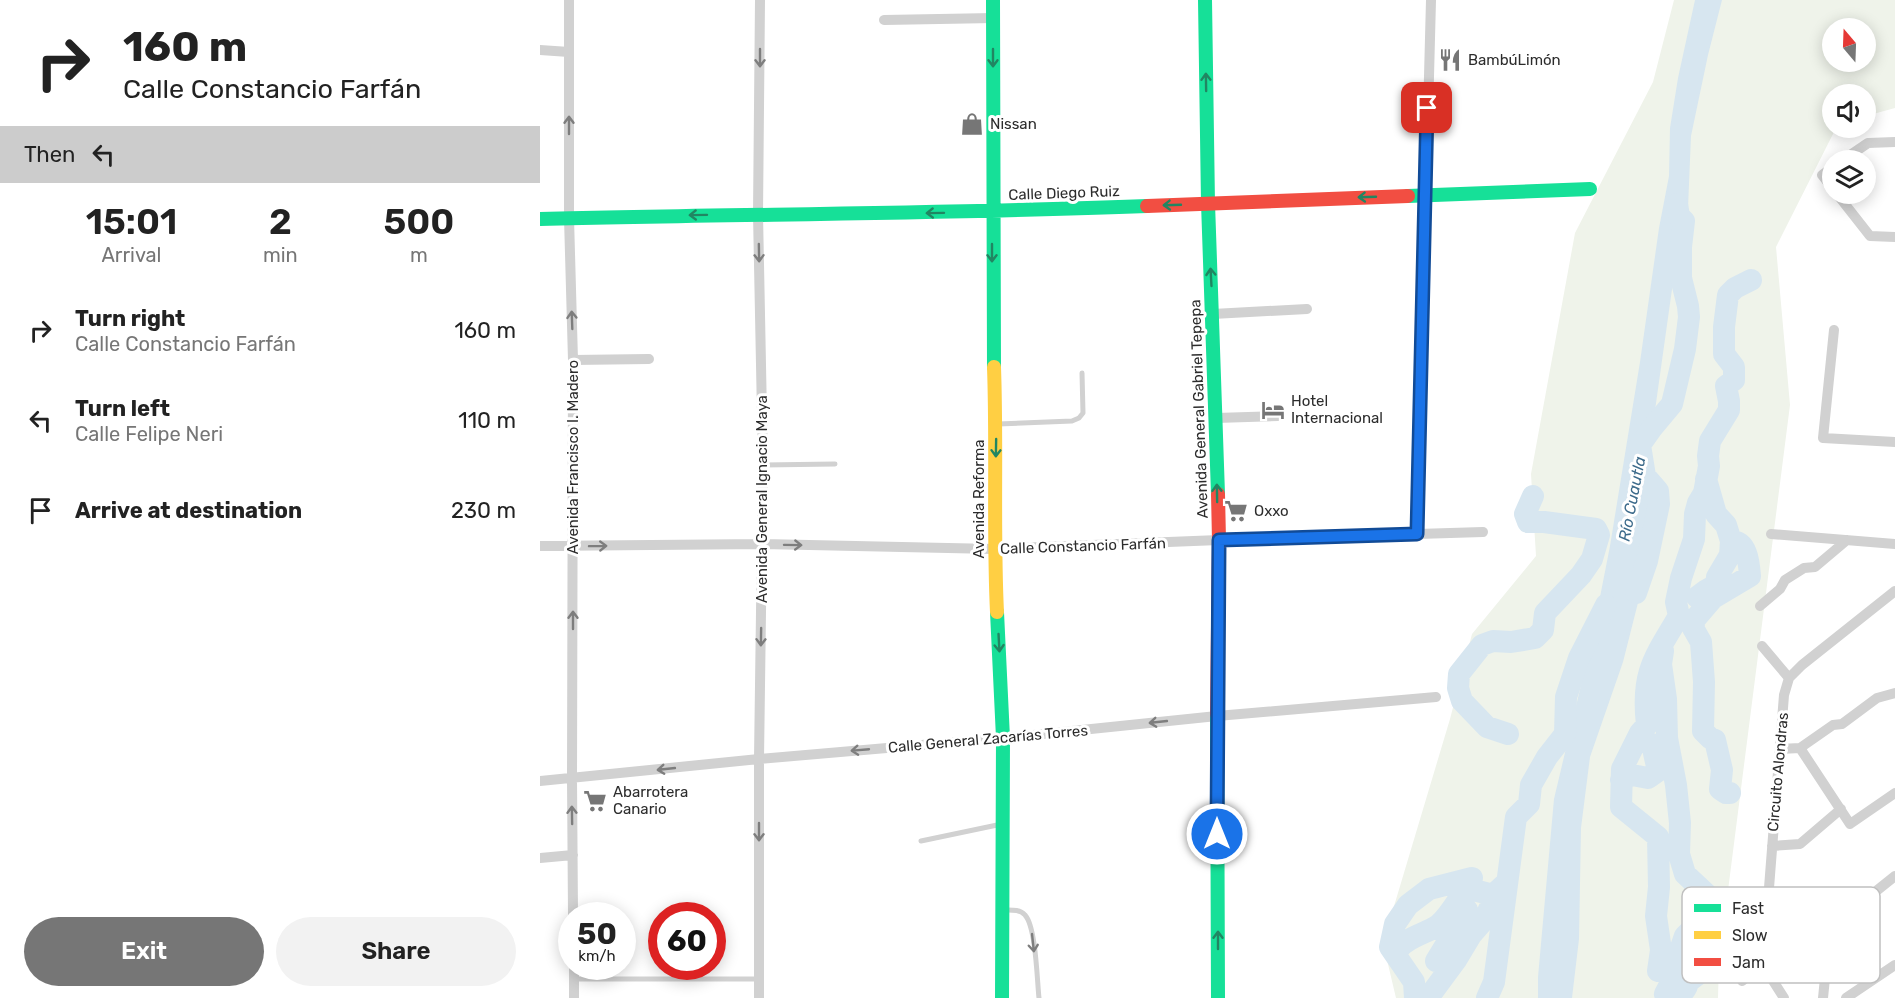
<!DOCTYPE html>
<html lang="en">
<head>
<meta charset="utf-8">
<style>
  :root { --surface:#fff; --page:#f2f2f2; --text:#222; --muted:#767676; --accent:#767676 }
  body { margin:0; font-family:Rubik,sans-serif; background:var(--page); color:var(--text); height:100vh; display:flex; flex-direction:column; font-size:22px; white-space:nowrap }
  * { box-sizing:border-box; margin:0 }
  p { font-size:20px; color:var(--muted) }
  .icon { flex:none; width:33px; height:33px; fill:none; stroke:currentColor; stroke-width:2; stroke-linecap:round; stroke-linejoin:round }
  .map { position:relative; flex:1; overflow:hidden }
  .side { display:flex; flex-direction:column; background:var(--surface); width:540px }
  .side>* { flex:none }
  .top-card { background:#fff; color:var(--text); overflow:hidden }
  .needle { width:39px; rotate:341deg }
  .tools { position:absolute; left:1282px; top:18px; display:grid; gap:12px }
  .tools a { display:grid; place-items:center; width:54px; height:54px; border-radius:50%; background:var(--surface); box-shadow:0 3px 15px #0003; font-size:30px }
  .speed { position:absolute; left:18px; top:902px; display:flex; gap:12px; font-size:30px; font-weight:700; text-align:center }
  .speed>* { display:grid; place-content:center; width:78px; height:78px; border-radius:50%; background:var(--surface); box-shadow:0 3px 15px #0003; line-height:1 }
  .speed small { font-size:15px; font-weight:400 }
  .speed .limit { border:9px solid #d22; background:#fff; color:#111 }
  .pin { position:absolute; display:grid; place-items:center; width:51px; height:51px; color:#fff; margin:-26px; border-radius:12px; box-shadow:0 3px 9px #0006 }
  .me { position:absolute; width:66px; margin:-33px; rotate:0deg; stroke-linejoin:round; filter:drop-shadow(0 0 4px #0008) }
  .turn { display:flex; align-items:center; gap:21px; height:126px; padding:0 24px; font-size:27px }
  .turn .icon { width:78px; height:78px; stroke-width:2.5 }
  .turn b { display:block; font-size:42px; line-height:51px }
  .then { display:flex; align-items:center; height:57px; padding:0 24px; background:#0003; gap:12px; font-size:22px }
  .eta { display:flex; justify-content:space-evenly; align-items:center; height:102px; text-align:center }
  .eta b { font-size:36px; font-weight:600; line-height:42px }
  .button { display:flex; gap:12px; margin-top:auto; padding:12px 24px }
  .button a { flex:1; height:69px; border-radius:36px; background:var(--accent); color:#fff; font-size:24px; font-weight:600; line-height:69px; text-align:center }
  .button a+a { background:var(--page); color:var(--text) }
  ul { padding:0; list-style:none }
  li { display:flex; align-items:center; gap:18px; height:90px; padding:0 24px }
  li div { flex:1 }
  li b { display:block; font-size:22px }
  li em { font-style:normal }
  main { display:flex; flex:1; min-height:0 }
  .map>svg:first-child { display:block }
  .green { fill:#eff3ea; fill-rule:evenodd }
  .water { fill:#d7e6f0 }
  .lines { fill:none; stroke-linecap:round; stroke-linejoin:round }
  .river { stroke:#d7e6f0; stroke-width:22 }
  .lane { stroke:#d1d1d1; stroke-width:5 }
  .street { stroke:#d1d1d1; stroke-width:10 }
  .fast { stroke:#16e098; stroke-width:14 }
  .slow { stroke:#ffcf43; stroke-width:14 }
  .jam { stroke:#f24e42; stroke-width:14 }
  .oneway { stroke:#7e7e7e }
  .oneway2 { stroke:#218662 }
  .route-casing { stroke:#114b97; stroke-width:15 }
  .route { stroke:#1a73e8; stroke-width:10 }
  .labels { text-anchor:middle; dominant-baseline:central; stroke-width:6; stroke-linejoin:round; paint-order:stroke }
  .poi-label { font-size:15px; fill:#2c2c2c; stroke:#fff; text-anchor:start }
  .street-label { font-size:15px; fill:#2c2c2c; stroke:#fff }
  .water-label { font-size:16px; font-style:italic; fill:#3d6b8b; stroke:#fff }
  .key { fill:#fff; stroke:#c0c0c0; stroke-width:1.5 }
  .key-label { font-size:16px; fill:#2c2c2c }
</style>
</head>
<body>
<main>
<section class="side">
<div class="top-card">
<div class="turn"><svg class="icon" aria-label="right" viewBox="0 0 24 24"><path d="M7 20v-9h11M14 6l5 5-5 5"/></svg><div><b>160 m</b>Calle Constancio Farfán</div></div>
<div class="then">Then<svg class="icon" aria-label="left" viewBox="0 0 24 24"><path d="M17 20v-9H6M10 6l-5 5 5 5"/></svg></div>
</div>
<div class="eta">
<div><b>15:01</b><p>Arrival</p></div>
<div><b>2</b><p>min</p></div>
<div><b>500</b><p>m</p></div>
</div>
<ul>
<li><svg class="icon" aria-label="right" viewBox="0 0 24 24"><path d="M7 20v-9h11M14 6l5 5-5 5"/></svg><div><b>Turn right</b><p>Calle Constancio Farfán</p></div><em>160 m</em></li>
<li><svg class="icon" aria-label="left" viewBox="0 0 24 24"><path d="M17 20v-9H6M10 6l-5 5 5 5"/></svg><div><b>Turn left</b><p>Calle Felipe Neri</p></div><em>110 m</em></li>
<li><svg class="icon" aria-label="arrive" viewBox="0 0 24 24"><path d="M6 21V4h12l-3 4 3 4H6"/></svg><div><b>Arrive at destination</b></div><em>230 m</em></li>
</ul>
<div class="button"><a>Exit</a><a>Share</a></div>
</section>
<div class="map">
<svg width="1355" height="998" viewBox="0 0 1355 998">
  <rect width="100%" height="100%" fill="#fff"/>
  <!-- green -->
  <path class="green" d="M1134 0H1355V108L1326 116V94H1293V128H1296L1236 247 1250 405 1179 961 1178 998H856L843 943 910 719 932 634 996 556 991 474 1035 233 1113 82ZM1293 28H1326V62H1293Z"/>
  <!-- water -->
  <path class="water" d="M1155 0H1182L1168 55 1151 136 1148 208 1134 275 1109 453 1110 489 1105 575 1083 662 1050 757 1041 828 1039 939 1032 998H998V977L1014 799 1051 643 1070 546 1100 362 1119 228 1129 176 1130 128 1138 78Z"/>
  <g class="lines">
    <!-- river -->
    <path class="river" d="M1096 593 1107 561 1119 504 1118 491 1105 476 1100 445 1112 428 1132 404 1145 349 1149 317 1148 306 1141 278V247L1144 221 1139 216 1137 204
      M1157 597 1165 591 1176 585 1177 577 1190 555 1191 541 1186 525 1176 514 1166 479
      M1123 651 1121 664 1126 699 1127 738 1136 785 1140 823 1139 854 1145 874 1176 903C1177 922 1180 951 1166 967 1161 973 1154 977 1148 982 1147 990 1142 993 1135 998
      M968 734 947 727 922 701 918 688 919 674 942 645 953 641 971 642 995 638 1003 630 1005 613 1041 575 1052 559 1059 535 1056 529 1004 522H988L985 514 993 496
      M1081 780 1092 775 1108 778 1118 771 1112 744
      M1190 793H1186L1180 789 1182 770 1175 740 1170 738 1163 731 1164 682 1161 642 1153 628 1155 619 1173 598 1210 576C1209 562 1207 541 1191 541
      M856 955C859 939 885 934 897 926 907 919 919 899 926 888L953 895 966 883
      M896 961 927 910
      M1118 971 1121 950 1116 916 1119 887 1118 837 1081 807 1082 769 1100 733 1107 725C1101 673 1114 658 1139 616L1136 602 1141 578 1154 539 1155 514 1158 503 1164 493 1169 466 1168 456 1170 441 1189 410V401L1186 386 1194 380V367L1184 354V327L1188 295 1195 288 1211 280
      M875 998 874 982 850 947 855 924 868 905 889 889 932 878
      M888 998 916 960 931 935 944 920 953 901V895
      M947 998 954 982 976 817 989 804 991 785 1007 757 1025 734 1026 697 1039 658 1066 605
      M1128 998 1125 994 1134 977 1138 956 1145 936 1159 922"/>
    <!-- lane -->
    <path class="lane" d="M458 424 532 421 539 418 543 413 542 373
      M223 465 295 464
      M381 841 462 824
      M463 910C471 910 480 909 485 915 496 927 497 980 499 998
      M35 979H219"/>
    <!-- street -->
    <path class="street" d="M29 0V218L33 360 32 779 33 915
      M344 20 454 18
      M0 50 29 52
      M1303 160 1328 143 1355 142
      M1293 167 1282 175 1293 189
      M1297 194 1330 236 1355 237
      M673 314 767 309
      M1294 330 1283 438 1355 442
      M33 360 109 359
      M676 418 738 416
      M877 534 891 0
      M1231 534 1355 544
      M0 546 223 544 454 549 679 540 943 532
      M1220 606 1240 589 1245 580 1264 568 1275 567 1307 540
      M1222 646 1249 678
      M1260 748 1310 824 1355 793
      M1240 749 1260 748 1293 725 1302 724 1337 698 1355 693
      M0 781 219 759 463 738 677 716 896 697
      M1232 846 1260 844 1301 809
      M0 858 33 855
      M34 966V998
      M1202 981 1223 965
      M219 998V759L223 465 218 214 220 0
      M1244 998 1223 965 1244 695 1249 678 1262 665 1355 591
      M1283 998 1290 928 1355 876
      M1306 998 1355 965"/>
    <!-- fast -->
    <path class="fast" d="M453 0 454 367
      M665 0 668 203 678 494
      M868 196 1050 189
      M0 219C202 214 405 214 607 206
      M457 612 463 738 462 998
      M677 714 678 998"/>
    <!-- slow -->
    <path class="slow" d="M454 367C457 449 453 531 457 612"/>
    <!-- jam -->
    <path class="jam" d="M607 206 868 196
      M677 714 679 540 678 494"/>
  </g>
  <!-- one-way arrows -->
  <defs><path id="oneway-shaft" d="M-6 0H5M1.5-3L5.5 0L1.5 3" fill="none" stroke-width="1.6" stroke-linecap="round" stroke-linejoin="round" transform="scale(1.5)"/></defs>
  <g class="oneway">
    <use href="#oneway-shaft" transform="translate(220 58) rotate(90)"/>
    <use href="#oneway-shaft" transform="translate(29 125) rotate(-90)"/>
    <use href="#oneway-shaft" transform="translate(219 253) rotate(89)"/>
    <use href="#oneway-shaft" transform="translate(32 320) rotate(-92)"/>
    <use href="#oneway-shaft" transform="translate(253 545) rotate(1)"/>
    <use href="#oneway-shaft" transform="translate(58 546) rotate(-1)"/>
    <use href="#oneway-shaft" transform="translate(33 620) rotate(-90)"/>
    <use href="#oneway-shaft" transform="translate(221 637) rotate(91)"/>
    <use href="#oneway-shaft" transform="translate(618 722) rotate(174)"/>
    <use href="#oneway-shaft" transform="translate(320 750) rotate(175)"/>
    <use href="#oneway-shaft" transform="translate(126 769) rotate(174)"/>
    <use href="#oneway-shaft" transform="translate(32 815) rotate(-91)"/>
    <use href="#oneway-shaft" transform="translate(219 832) rotate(90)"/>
    <use href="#oneway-shaft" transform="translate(493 943) rotate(84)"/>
  </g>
  <g class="oneway2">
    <use href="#oneway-shaft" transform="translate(453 58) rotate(90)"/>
    <use href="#oneway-shaft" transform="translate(666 82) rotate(-91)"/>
    <use href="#oneway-shaft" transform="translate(827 197) rotate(178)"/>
    <use href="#oneway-shaft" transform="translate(632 205) rotate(178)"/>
    <use href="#oneway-shaft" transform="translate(395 213) rotate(179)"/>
    <use href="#oneway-shaft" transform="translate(158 215) rotate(179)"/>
    <use href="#oneway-shaft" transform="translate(452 253) rotate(90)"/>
    <use href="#oneway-shaft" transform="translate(671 277) rotate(-93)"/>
    <use href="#oneway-shaft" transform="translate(456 448) rotate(91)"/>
    <use href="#oneway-shaft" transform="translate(677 493) rotate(-91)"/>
    <use href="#oneway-shaft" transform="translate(459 643) rotate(87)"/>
    <use href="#oneway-shaft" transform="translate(678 940) rotate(-90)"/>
  </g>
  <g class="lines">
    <!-- route casing -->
    <g class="route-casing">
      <path id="route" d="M677 834 679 540 877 534 887 108"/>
    </g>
    <!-- route -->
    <use href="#route" class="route"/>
  </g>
  <!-- icons -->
  <defs>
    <g id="restaurant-bare" transform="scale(1.8)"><path d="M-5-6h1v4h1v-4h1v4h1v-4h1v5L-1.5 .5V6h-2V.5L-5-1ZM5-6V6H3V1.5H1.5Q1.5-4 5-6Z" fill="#767676" stroke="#fff" stroke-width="2.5" paint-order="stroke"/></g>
    <g id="shop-bare" transform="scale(1.8)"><path d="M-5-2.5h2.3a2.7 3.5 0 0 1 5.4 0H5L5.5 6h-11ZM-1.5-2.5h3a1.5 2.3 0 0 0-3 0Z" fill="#767676" stroke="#fff" stroke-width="2.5" paint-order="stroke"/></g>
    <g id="hotel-bare" transform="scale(1.8)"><path d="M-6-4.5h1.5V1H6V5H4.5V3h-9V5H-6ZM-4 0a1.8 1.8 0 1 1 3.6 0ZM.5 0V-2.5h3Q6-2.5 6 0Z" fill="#767676" stroke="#fff" stroke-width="2.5" paint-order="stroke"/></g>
    <g id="supermarket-bare" transform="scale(1.8)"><path d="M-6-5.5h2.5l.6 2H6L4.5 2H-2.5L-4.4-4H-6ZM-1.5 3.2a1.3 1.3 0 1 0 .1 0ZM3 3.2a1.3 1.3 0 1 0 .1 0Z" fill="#767676" stroke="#fff" stroke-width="2.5" paint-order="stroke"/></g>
  </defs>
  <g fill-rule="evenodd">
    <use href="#restaurant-bare" x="910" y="60"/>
    <use href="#shop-bare" x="432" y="124"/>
    <use href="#hotel-bare" x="733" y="410"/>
    <use href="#supermarket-bare" x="696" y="511"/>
    <use href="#supermarket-bare" x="55" y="801"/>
  </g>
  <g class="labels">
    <!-- poi labels -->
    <g class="poi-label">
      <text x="928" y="60">BambúLimón</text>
      <text x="450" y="124">Nissan</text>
      <text x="751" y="401">Hotel<tspan x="751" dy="17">Internacional</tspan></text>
      <text x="714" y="511">Oxxo</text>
      <text x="73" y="792">Abarrotera<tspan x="73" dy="17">Canario</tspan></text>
    </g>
    <!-- street labels -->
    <g class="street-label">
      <text transform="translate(524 193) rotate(-2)">Calle Diego Ruiz</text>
      <text transform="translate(659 409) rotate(-92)">Avenida General Gabriel Tepepa</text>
      <text transform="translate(33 457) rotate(-90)">Avenida Francisco I. Madero</text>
      <text transform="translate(222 499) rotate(-90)">Avenida General Ignacio Maya</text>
      <text transform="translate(439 499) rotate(-90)">Avenida Reforma</text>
      <text transform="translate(543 546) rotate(-2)">Calle Constancio Farfán</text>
      <text transform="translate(448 739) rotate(-5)">Calle General Zacarías Torres</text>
      <text transform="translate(1238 772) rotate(-85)">Circuito Alondras</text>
    </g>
    <!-- water labels -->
    <g class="water-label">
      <text transform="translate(1092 499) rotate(-79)">Río Cuautla</text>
    </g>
  </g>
  <!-- legend -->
  <rect x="1142" y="887" width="198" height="96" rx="9" class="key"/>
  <rect x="1154" y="904" width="27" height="8" fill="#16e098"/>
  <rect x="1154" y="931" width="27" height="8" fill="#ffcf43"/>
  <rect x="1154" y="958" width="27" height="8" fill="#f24e42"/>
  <g class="key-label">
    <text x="1192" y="914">Fast</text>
    <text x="1192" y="941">Slow</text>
    <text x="1192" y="968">Jam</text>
  </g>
</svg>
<div class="tools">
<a><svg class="needle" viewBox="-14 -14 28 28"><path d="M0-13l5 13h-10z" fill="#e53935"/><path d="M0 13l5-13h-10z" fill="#767676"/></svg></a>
<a><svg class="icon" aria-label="sound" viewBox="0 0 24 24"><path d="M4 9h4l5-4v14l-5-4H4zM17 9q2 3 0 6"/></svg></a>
<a><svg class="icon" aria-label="layers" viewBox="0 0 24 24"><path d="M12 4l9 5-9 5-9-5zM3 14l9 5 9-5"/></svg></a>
</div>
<div class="speed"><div>50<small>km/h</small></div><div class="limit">60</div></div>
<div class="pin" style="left:887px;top:108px;background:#d93025"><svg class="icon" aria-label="arrive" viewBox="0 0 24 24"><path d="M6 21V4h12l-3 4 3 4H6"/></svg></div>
<svg class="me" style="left:677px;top:834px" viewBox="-20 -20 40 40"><circle r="17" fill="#1a73e8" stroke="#fff" stroke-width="3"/><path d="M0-11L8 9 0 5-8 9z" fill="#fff"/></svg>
</div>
</main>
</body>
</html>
